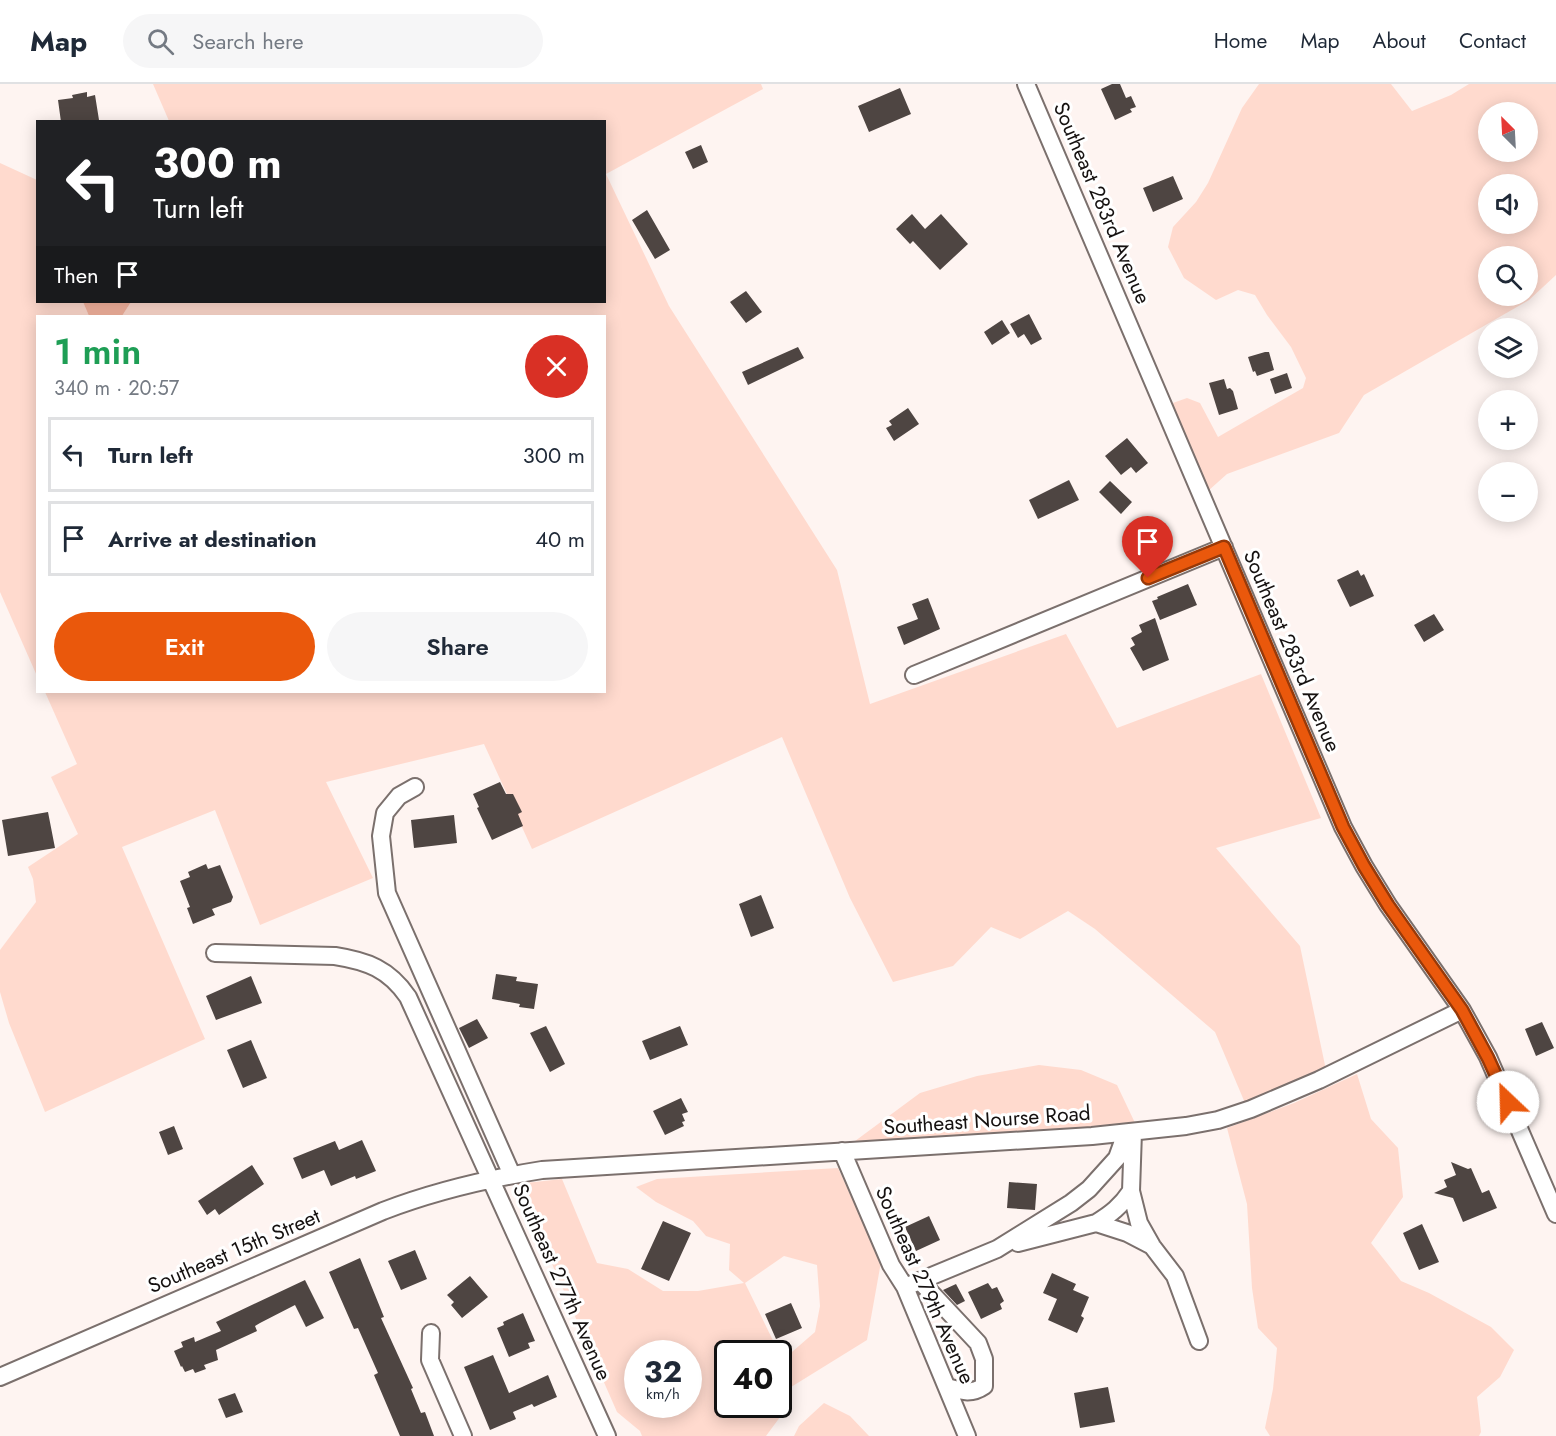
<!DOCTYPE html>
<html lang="en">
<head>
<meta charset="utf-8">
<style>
  :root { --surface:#fff; --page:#f6f6f7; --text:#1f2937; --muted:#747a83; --line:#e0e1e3; --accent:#ea580c }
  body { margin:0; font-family:Jost,sans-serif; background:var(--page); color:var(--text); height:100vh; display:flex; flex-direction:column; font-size:22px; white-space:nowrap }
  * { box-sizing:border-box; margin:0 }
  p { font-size:20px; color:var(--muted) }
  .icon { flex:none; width:33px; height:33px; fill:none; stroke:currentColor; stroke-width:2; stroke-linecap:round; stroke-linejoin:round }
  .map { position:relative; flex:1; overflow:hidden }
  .panel { position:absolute; left:36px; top:231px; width:570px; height:378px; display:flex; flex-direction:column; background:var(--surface); border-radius:0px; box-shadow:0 3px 15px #0003 }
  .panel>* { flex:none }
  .top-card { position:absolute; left:36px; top:36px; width:570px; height:183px; border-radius:0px; box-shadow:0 3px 15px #0003; background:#202124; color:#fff; overflow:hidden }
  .needle { width:39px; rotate:336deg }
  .fabs { position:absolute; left:1478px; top:18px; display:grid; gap:12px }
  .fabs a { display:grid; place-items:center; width:60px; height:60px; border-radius:50%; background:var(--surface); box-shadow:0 3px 15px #0003; font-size:30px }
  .speed { position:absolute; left:624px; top:1256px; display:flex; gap:12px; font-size:30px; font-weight:700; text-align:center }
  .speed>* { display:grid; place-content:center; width:78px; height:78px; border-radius:50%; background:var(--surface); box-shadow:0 3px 15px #0003; line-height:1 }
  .speed small { font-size:15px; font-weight:400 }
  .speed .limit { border:3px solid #111; border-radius:9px; background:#fff; color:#111 }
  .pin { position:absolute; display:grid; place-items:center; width:51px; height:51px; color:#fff; margin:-62px -26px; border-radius:50% 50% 50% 0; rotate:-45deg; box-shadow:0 0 6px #0007 }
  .pin .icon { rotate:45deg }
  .me { position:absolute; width:66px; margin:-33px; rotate:336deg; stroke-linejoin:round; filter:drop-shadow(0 0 4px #0008) }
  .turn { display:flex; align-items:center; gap:21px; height:126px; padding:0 18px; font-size:27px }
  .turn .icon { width:78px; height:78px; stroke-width:2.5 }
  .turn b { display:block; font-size:42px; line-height:51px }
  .then { display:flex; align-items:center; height:57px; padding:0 18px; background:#0003; gap:12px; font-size:22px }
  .round { display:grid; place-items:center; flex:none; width:63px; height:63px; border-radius:32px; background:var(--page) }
  .overview { display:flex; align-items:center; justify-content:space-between; height:102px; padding:0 18px }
  h1 { font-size:36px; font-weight:600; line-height:45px; color:#1e9e55 }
  .action { display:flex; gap:12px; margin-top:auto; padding:12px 18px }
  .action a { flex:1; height:69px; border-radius:36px; background:var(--accent); color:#fff; font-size:24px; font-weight:600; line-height:69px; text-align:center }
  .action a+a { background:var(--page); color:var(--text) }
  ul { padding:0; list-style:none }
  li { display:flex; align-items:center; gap:18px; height:75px; margin:0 12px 9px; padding:0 6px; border:3px solid var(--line); border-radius:0px }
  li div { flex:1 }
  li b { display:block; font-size:22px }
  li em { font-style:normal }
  header { display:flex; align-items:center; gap:36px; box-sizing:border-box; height:84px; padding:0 30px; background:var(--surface); border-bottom:2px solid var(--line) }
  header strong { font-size:28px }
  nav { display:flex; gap:33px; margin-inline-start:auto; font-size:21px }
  .search { width:420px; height:54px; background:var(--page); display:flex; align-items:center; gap:15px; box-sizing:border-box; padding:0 21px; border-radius:33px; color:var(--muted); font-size:22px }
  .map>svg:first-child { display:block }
  .green { fill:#ffdace; fill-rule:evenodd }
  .water { fill:#f4b39e }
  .building { fill:#4e4542 }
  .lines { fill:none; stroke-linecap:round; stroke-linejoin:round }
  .minor-casing { stroke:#7b706d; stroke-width:20 }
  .minor { stroke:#fff; stroke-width:16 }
  .route-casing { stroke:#983908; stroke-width:15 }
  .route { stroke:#ea580c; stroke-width:10 }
  .labels { text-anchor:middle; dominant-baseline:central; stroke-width:6; stroke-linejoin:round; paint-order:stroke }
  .street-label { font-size:21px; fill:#151110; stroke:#fff }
</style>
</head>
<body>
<header>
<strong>Map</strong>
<div class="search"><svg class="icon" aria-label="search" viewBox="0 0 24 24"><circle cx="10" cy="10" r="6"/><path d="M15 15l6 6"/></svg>Search here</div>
<nav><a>Home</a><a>Map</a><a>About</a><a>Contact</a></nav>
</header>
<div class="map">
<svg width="1556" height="1352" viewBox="0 0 1556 1352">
  <rect width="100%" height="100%" fill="#fef4f1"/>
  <!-- green -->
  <path class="green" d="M153 0H761L763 5 606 90 669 222 837 486 870 620 1066 550 1117 644 1261 590 1321 734 1216 764 1300 862 1326 986 1245 1019 1215 948 1095 845 1068 827 1020 855 991 843 953 882 893 898 850 814 782 653 532 765 484 660 326 698 373 794 260 841 215 726 122 763 205 955 45 1028 9 939 0 908V866L36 818 33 795 28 783 78 750 51 693 77 680 45 608H604V232H122L131 218H604V38L169 37Z
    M1259 0H1391L1412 27 1451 11 1469 0H1556V191L1529 216 1364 311 1339 349 1227 390 1208 407 1170 320 1187 314 1200 319 1218 353 1303 304 1306 294 1291 263 1267 231 1255 211 1238 206 1216 216 1184 194 1168 163 1173 143 1196 118 1208 99 1242 24ZM1488 28H1527V68H1488ZM1488 100H1527V140H1488ZM1488 172H1527V212H1488Z
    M0 79 37 96 38 218H83L89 232H38L37 592 0 508Z
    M1039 981 1081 986 1117 1001 1136 1041 851 1060 920 1009 977 992Z
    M1357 990 1371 1035 1398 1064 1403 1113 1371 1159 1401 1197 1429 1209 1491 1243 1514 1266 1500 1293 1477 1313 1481 1348 1479 1352H1270L1265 1344 1273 1305 1277 1264 1258 1244 1252 1204 1247 1120 1227 1044 1294 1019Z
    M838 1084 881 1178 867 1256 783 1308V1329L766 1352H642L640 1347 617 1328 517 1100 562 1095 597 1179 628 1185 663 1207H698L744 1199 729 1186 730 1160 706 1152 693 1137 656 1118 636 1103 657 1095ZM784 1172 817 1181 820 1222 815 1248 785 1274 784 1288 783 1277 745 1199ZM638 1269H688V1320H638ZM728 1269H778V1320H728Z
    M824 1319 850 1332 869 1352H794L799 1342Z"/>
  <!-- water -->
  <path class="water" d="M83 218H131L122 232H89Z"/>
  <!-- building -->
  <path class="building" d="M1112 0H1120L1126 14 1131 12 1136 23 1130 25 1132 28 1115 36 1101 5Z
    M900 4 911 30 869 48 858 22Z
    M87 8V13L95 11 99 36 61 38 58 16 73 14 72 11Z
    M701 61 708 78 693 85 685 68Z
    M1173 92 1183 115 1153 128 1143 104Z
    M647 126 670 166 655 175 632 136Z
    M912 130 925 145 941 130 968 160 940 186 913 157 910 160 896 145Z
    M746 207 762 228 746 239 730 218Z
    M1029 230 1042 255 1031 261 1024 250 1018 254 1010 240Z
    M1002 236 1010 249 992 261 984 248Z
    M798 263 804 274 748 301 742 288Z
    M1265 268H1269L1274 286 1257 292 1255 287 1253 288 1248 273Z
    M1287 289 1292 304 1275 310 1270 295Z
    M1224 295 1227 305 1230 304 1233 307 1238 325 1219 331 1209 299Z
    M908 324 919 340 894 357 886 344 892 341 889 337Z
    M1127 354 1148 379 1136 389 1131 383 1121 391 1105 372Z
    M1069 396 1079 416 1038 435 1029 416Z
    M1110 397 1132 418 1121 430 1099 408Z
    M1358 486 1361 492 1364 490 1374 512 1350 523 1337 496Z
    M1188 500 1197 521 1160 536 1152 517 1158 515 1157 513Z
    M928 514 940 545 904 561 897 543 918 535 912 520Z
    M1434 530 1444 546 1424 558 1414 541Z
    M1155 534 1169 576 1143 587 1130 564 1135 561 1131 554 1142 548 1139 541Z
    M500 698 506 710H513L522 728 518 730 523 742 492 756 477 724 479 723 473 710Z
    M48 728 55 764 8 772 2 736Z
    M454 731 457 759 414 764 411 736Z
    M206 780 208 785 220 781 233 813 231 818 212 825 215 831 193 840 187 824 190 823 180 797 190 793 188 788Z
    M761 811 774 844 751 853 739 820Z
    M496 890 517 893 516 897 538 900 534 925 519 923 520 920 492 915Z
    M251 892 262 919 216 936 206 912Z
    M477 935 488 954 469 964 459 944Z
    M1542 938 1554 964 1536 972 1525 945Z
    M546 942 565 980 550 988 530 949Z
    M680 942 688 961 650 976 642 957Z
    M251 956 267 994 243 1004 227 966Z
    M681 1014 688 1028 682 1030 685 1037 682 1038 684 1042 665 1051 653 1027Z
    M174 1042 183 1065 168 1071 159 1048Z
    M362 1056 376 1087 356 1095 355 1092 331 1102 324 1086 302 1095 293 1074 335 1057 339 1066Z
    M1451 1078 1468 1085 1471 1084 1482 1109 1489 1106 1497 1124 1463 1138 1453 1114 1434 1109 1447 1103 1444 1096 1456 1091Z
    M252 1081 264 1100 219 1131 215 1125 207 1131 198 1117Z
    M1009 1098 1037 1100 1035 1126 1007 1124Z
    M929 1132 940 1156 916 1167 905 1143Z
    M663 1137 691 1149 669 1197 641 1185Z
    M1422 1140 1439 1178 1419 1186 1403 1149Z
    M415 1166 427 1195 401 1206 388 1177Z
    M360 1174 384 1233 381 1234 413 1304 411 1305 421 1329 425 1328 434 1352H400L374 1291 378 1289 358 1244 354 1245 329 1188Z
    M1052 1189 1076 1200 1073 1206 1089 1213 1081 1232 1084 1234 1077 1249 1048 1236 1057 1215 1043 1209Z
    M470 1192 488 1213 462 1234 451 1221 454 1218 447 1211Z
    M305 1196 324 1234 306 1243 295 1221 260 1239 255 1242 257 1247 216 1266 218 1276 204 1281 206 1285 195 1289 193 1285 185 1288 182 1282 181 1283 174 1267 183 1263 181 1258 194 1253 195 1258 221 1247 216 1238Z
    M988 1199 992 1205 997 1203 1004 1217 1000 1220 1002 1225 981 1235 968 1208Z
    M956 1200 965 1217 957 1221 943 1206Z
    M791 1219 802 1244 776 1255 765 1230Z
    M523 1229 535 1257 528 1259 530 1264 509 1273 497 1244 504 1241 503 1238Z
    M493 1271 509 1309 548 1291 557 1313 534 1323 532 1320 513 1328 516 1335 490 1346 464 1283Z
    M1108 1303 1115 1338 1080 1344 1074 1309Z
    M235 1309 243 1328 226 1334 218 1315Z"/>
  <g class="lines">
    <!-- minor casing -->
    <g class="minor-casing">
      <path id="minor" d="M1026 0 1343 743 1364 782 1388 821 1462 926 1488 973 1556 1130
        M914 591 1224 463
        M415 703 399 712 385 729 381 752 387 809 512 1091
        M215 869 335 872C367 877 389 885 408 913L607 1352
        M1133 1048 1131 1107 1139 1139 1152 1162 1175 1192 1199 1257
        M842 1067 891 1181 905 1203 967 1352
        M1096 1139C1111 1130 1121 1122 1131 1107
        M1018 1159 1096 1139 1127 1149 1152 1162
        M920 1197 978 1259 984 1275V1302C971 1311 961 1307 947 1303
        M905 1203 997 1165 1071 1119 1089 1105 1117 1074 1126 1049
        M431 1249 430 1276 463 1352
        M0 1293 383 1127C435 1107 486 1095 542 1086L1092 1052 1186 1042 1218 1036 1251 1025 1319 996 1462 926"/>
    </g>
    <!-- minor -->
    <use href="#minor" class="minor"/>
  </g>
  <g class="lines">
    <!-- route casing -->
    <g class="route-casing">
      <path id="route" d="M1148 494 1224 463 1343 743 1364 782 1388 821 1462 926 1488 974 1508 1018"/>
    </g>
    <!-- route -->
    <use href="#route" class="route"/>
  </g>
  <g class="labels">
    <!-- street labels -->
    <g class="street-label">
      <text transform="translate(1102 119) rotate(67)">Southeast 283rd Avenue</text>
      <text transform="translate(1292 567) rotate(67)">Southeast 283rd Avenue</text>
      <text transform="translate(987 1036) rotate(-4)">Southeast Nourse Road</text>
      <text transform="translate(234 1167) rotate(-23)">Southeast 15th Street</text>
      <text transform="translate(562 1198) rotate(66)">Southeast 277th Avenue</text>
      <text transform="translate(925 1201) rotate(66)">Southeast 279th Avenue</text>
    </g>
  </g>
</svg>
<div class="fabs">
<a><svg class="needle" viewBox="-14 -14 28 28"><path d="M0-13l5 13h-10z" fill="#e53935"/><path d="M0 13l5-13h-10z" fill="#747a83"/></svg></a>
<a><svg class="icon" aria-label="sound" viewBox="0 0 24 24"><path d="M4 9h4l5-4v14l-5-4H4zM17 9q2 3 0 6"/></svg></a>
<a><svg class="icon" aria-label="search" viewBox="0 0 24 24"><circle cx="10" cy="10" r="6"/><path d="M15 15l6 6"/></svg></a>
<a><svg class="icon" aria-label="layers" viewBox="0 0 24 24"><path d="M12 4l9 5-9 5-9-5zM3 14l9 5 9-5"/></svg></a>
<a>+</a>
<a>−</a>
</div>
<div class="speed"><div>32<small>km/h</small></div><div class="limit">40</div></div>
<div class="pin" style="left:1148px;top:494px;background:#d93025"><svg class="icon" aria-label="arrive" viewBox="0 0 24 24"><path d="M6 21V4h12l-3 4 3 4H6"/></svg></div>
<svg class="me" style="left:1508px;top:1018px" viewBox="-20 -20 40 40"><circle r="19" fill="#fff"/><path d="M0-13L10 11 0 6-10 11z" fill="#ea580c"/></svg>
<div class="top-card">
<div class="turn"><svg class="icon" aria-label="left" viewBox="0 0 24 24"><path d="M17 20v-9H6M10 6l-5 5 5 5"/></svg><div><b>300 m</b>Turn left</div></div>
<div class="then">Then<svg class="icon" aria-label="arrive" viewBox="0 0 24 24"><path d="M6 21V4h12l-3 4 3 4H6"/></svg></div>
</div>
<section class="panel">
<div class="overview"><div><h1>1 min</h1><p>340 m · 20:57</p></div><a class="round" style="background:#d93025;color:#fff"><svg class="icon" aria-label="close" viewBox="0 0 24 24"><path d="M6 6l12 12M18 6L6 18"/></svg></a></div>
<ul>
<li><svg class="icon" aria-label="left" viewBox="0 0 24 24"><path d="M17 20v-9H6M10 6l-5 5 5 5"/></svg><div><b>Turn left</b></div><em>300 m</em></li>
<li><svg class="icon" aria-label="arrive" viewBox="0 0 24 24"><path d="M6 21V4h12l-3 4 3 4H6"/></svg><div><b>Arrive at destination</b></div><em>40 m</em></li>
</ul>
<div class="action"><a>Exit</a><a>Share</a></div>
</section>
</div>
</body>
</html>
